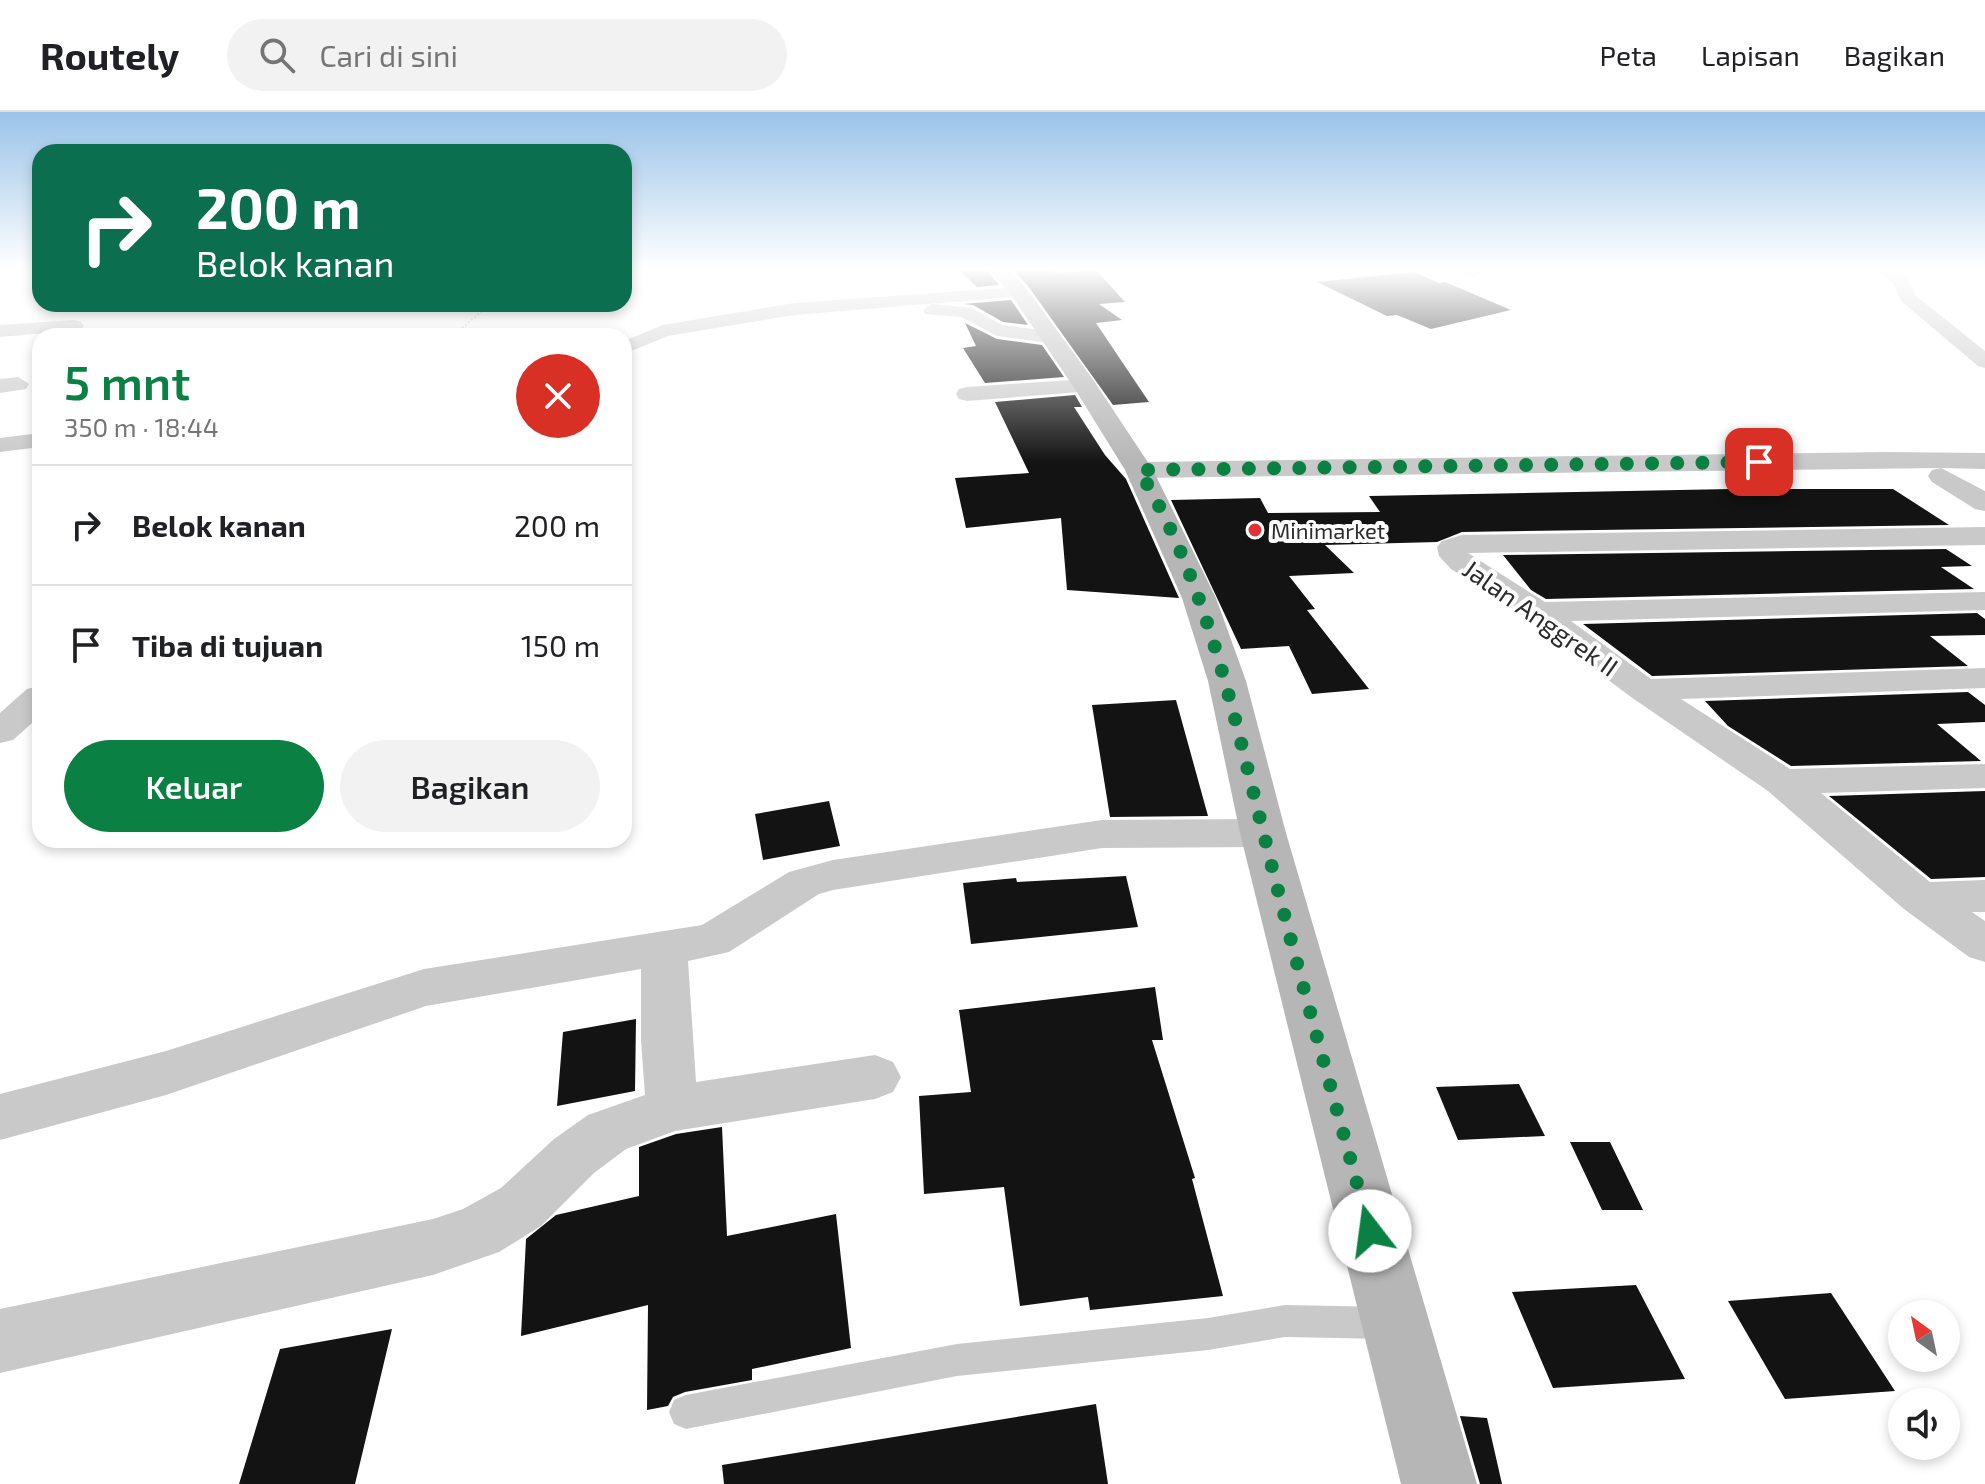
<!DOCTYPE html>
<html lang="id">
<head>
<meta charset="utf-8">
<style>
  :root { --surface:#fff; --page:#f2f2f2; --text:#202124; --muted:#757577; --line:#e0e0e0; --accent:#0b8043 }
  body { margin:0; font-family:"Exo 2",sans-serif; background:var(--page); color:var(--text); height:100vh; display:flex; flex-direction:column; font-size:30px; white-space:nowrap }
  * { box-sizing:border-box; margin:0 }
  p { font-size:26px; color:var(--muted) }
  .icon { flex:none; width:44px; height:44px; fill:none; stroke:currentColor; stroke-width:2; stroke-linecap:round; stroke-linejoin:round }
  .map { position:relative; flex:1; overflow:hidden }
  .side { position:absolute; left:32px; top:216px; width:600px; height:520px; display:flex; flex-direction:column; background:var(--surface); border-radius:24px; box-shadow:0 4px 12px #0003 }
  .side>* { flex:none }
  .banner { position:absolute; left:32px; top:32px; width:600px; height:168px; border-radius:24px; box-shadow:0 4px 12px #0003; background:#0b6e4f; color:#fff; overflow:hidden }
  .needle { width:52px; rotate:327deg }
  .fabs { position:absolute; left:1888px; top:1188px; display:grid; gap:16px }
  .fabs a { display:grid; place-items:center; width:72px; height:72px; border-radius:50%; background:var(--surface); box-shadow:0 4px 12px #0003; font-size:40px }
  .pin { position:absolute; display:grid; place-items:center; width:68px; height:68px; color:#fff; margin:-34px; border-radius:16px; box-shadow:0 4px 12px #0006 }
  .me { position:absolute; width:88px; margin:-44px; rotate:345deg; stroke-linejoin:round; filter:drop-shadow(0 0 6px #0008) }
  .turn { display:flex; align-items:center; gap:28px; height:168px; padding:0 32px; font-size:36px }
  .turn .icon { width:104px; height:104px; stroke-width:2.5 }
  .turn b { display:block; font-size:56px; line-height:68px }
  .round { display:grid; place-items:center; flex:none; width:84px; height:84px; border-radius:42px; background:var(--page) }
  .summary { display:flex; align-items:center; justify-content:space-between; height:136px; padding:0 32px }
  h1 { font-size:48px; font-weight:600; line-height:60px; color:var(--accent) }
  .primary-button { display:flex; gap:16px; margin-top:auto; padding:16px 32px }
  .primary-button a { flex:1; height:92px; border-radius:48px; background:var(--accent); color:#fff; font-size:32px; font-weight:600; line-height:92px; text-align:center }
  .primary-button a+a { background:var(--page); color:var(--text) }
  ul { padding:0; list-style:none }
  li { display:flex; align-items:center; gap:24px; height:120px; padding:0 32px; border-top:2px solid var(--line) }
  li div { flex:1 }
  li b { display:block; font-size:30px }
  li em { font-style:normal }
  header { display:flex; align-items:center; gap:48px; box-sizing:border-box; height:112px; padding:0 40px; background:var(--surface); border-bottom:2px solid var(--line) }
  header strong { font-size:38px }
  nav { display:flex; gap:44px; margin-inline-start:auto; font-size:28px }
  .search { width:560px; height:72px; background:var(--page); display:flex; align-items:center; gap:20px; box-sizing:border-box; padding:0 28px; border-radius:44px; color:var(--muted); font-size:30px }
  .map>svg:first-child { display:block }
  .building { fill:#131313 }
  .lines { fill:none; stroke-linecap:round; stroke-linejoin:round }
  .path { stroke:#c9c9c9; stroke-width:2; stroke-dasharray:2 2; stroke-linecap:butt }
  .service { fill:#c9c9c9; fill-rule:evenodd }
  .minor { fill:#c9c9c9; fill-rule:evenodd }
  .secondary { fill:#b6b6b6; fill-rule:evenodd }
  .route { stroke:#0b8043; stroke-width:14; stroke-dasharray:0 25.2 }
  .poi-dot { fill:#e03133; stroke:#fff; stroke-width:3 }
  .labels { text-anchor:middle; dominant-baseline:central; stroke-width:8; stroke-linejoin:round; paint-order:stroke }
  .far-poi-label { font-size:22px; fill:#2c2c2c; stroke:#fff; text-anchor:start }
  .street-label { font-size:26px; fill:#2c2c2c; stroke:#fff }
</style>
</head>
<body>
<header>
<strong>Routely</strong>
<div class="search"><svg class="icon" aria-label="search" viewBox="0 0 24 24"><circle cx="10" cy="10" r="6"/><path d="M15 15l6 6"/></svg>Cari di sini</div>
<nav><a>Peta</a><a>Lapisan</a><a>Bagikan</a></nav>
</header>
<div class="map">
<svg width="1985" height="1372" viewBox="0 0 1985 1372">
  <rect width="100%" height="100%" fill="#fff"/>
  <!-- building -->
  <path class="building" d="M959 158H987L999 173 977 175Z
    M1013 158H1053L1055 161 1096 158 1125 190 1099 192 1122 208 1096 211 1149 290 1113 293 1028 174Z
    M1414 160 1439 171 1445 170 1511 198 1431 217 1397 203 1387 204 1317 170Z
    M1011 188 1028 213 1003 210 973 193 963 192Z
    M965 211 997 227 1042 233 1064 265 985 271 963 236 976 234Z
    M1075 283 1082 295H1074L1105 343 1126 367 1179 486 1067 478 1061 406 966 416 955 366 1029 361 995 290Z
    M1731 377H1893L1949 413 1462 420 1437 430 1325 433 1354 461 1289 464 1315 497 1307 498 1369 577 1312 582 1289 534 1241 537 1171 388 1260 386 1268 401 1380 400 1369 384Z
    M1946 437 1972 454 1941 455 1974 477 1546 487 1531 478 1503 443Z
    M1977 501 1985 507V523L1930 524 1968 554 1652 564 1583 512Z
    M1968 580 1985 593V610L1937 612 1981 649 1791 654 1728 614 1705 589Z
    M1176 588 1208 704 1110 705 1092 593Z
    M1985 679V765L1931 767 1829 684Z
    M829 689 840 734 763 748 755 702Z
    M1126 764 1138 815 971 832 963 771 1016 766 1017 770Z
    M1155 875 1163 928H1152L1195 1066 1192 1067 1223 1184 1090 1198 1088 1185 1020 1194 1004 1075 924 1082 919 984 971 980 959 898Z
    M636 907 635 979 557 994 563 920Z
    M1519 972 1545 1024 1458 1028 1436 975Z
    M722 1015 727 1124 836 1102 851 1236 752 1257V1268L685 1280 673 1285 668 1294 647 1298 648 1193 521 1224 526 1127 556 1103 639 1084V1035L676 1022Z
    M1570 1030H1610L1643 1098H1602Z
    M1636 1173 1685 1267 1553 1276 1512 1180Z
    M1831 1181 1895 1279 1785 1287 1728 1189Z
    M392 1217 355 1372H239L280 1237Z
    M1096 1292 1108 1372H724L722 1353Z
    M1460 1304 1487 1306 1502 1372H1480Z"/>
  <g class="lines">
    <!-- path -->
    <path class="path" d="M0 161 19 158
      M453 224 490 192"/>
    <!-- service -->
    <path class="service" d="M1285 1193 1387 1195 1398 1200 1403 1211 1398 1222 1387 1227 1285 1225 1208 1238 957 1264 686 1317 674 1312 669 1300 674 1288 686 1283 957 1232 1208 1206Z"/>
    <!-- minor -->
    <path class="minor" d="M1458 158H1480L1482 160 1473 165Z
      M1876 158H1896L1907 164 1915 183 1985 239V256L1978 254 1901 189 1893 171Z
      M1019 175 1025 176 1028 180 1025 184 794 203 668 224 624 242V229L663 213 794 191Z
      M932 192 972 196 1002 213 1049 219 1059 225 1049 231 997 224 961 205 925 202 923 198Z
      M74 208 81 210 84 214 81 218 0 225V213Z
      M18 265 29 272 26 277 0 281V267Z
      M1085 267 1093 269 1096 274 1093 279 967 289 959 287 956 282 959 277 967 275Z
      M40 321V335L0 340V326Z
      M1886 340 1985 341V357L1941 356 1985 379V399L1975 397 1932 370 1928 364 1932 358 1941 356 1139 366 1130 363 1126 358 1130 353 1139 350Z
      M1985 415V433L1468 441 1545 490 1985 480V498L1571 509 1651 567 1985 556V576L1681 587 1790 657 1985 652V676L1821 681 1930 770 1985 768V800H1972L1985 809V850L1969 845 1904 797 1768 679 1631 585 1527 507 1451 457 1439 444 1437 435 1442 429 1462 423Z
      M40 574V604L13 628 0 631V601L27 577Z
      M1263 707 1278 711 1284 721 1278 731 1263 735 1102 736 833 778 819 782 729 840 688 849 696 970 875 943 893 950 901 965 893 980 875 987 675 1019 626 1037 594 1061 541 1114 499 1140 433 1163 0 1261V1197L433 1107 463 1097 501 1076 554 1027 588 1003 645 983 641 928V857L426 894 166 983 0 1028V982L166 939 424 857 702 813 789 760 833 748 1102 708Z"/>
    <!-- secondary -->
    <path class="secondary" d="M990 158H1009L1026 176 1094 269 1153 358 1216 486 1246 569 1286 721 1477 1372H1401L1240 721 1208 569 1182 486 1125 358 1073 274 1012 184Z"/>
  </g>
  <!-- sky -->
  <linearGradient id="sky" x2="0" y2="1"><stop stop-color="#9ac3e8"/><stop offset="0.45" stop-color="#fff"/><stop offset="1" stop-color="#fff" stop-opacity="0"/></linearGradient>
  <rect width="1985" height="350" fill="url(#sky)"/>
  <g class="lines">
    <!-- route -->
    <path class="route" d="M1370 1119C1334 986 1296 853 1263 719 1232 596 1206 469 1139 358L1759 350"/>
  </g>
  <!-- markers -->
  <circle class="poi-dot" cx="1255" cy="418" r="8"/>
  <g class="labels">
    <!-- far-poi labels -->
    <g class="far-poi-label">
      <text x="1271" y="418">Minimarket</text>
    </g>
    <!-- street labels -->
    <g class="street-label">
      <text transform="translate(1541 505) rotate(35)">Jalan Anggrek II</text>
    </g>
  </g>
</svg>
<div class="fabs">
<a><svg class="needle" viewBox="-14 -14 28 28"><path d="M0-13l5 13h-10z" fill="#e53935"/><path d="M0 13l5-13h-10z" fill="#757577"/></svg></a>
<a><svg class="icon" aria-label="sound" viewBox="0 0 24 24"><path d="M4 9h4l5-4v14l-5-4H4zM17 9q2 3 0 6"/></svg></a>
</div>
<div class="pin" style="left:1759px;top:350px;background:#d93025"><svg class="icon" aria-label="arrive" viewBox="0 0 24 24"><path d="M6 21V4h12l-3 4 3 4H6"/></svg></div>
<svg class="me" style="left:1370px;top:1119px" viewBox="-20 -20 40 40"><circle r="19" fill="#fff"/><path d="M0-13L10 11 0 6-10 11z" fill="#0b8043"/></svg>
<div class="banner">
<div class="turn"><svg class="icon" aria-label="right" viewBox="0 0 24 24"><path d="M7 20v-9h11M14 6l5 5-5 5"/></svg><div><b>200 m</b>Belok kanan</div></div>
</div>
<section class="side">
<div class="summary"><div><h1>5 mnt</h1><p>350 m · 18:44</p></div><a class="round" style="background:#d93025;color:#fff"><svg class="icon" aria-label="close" viewBox="0 0 24 24"><path d="M6 6l12 12M18 6L6 18"/></svg></a></div>
<ul>
<li><svg class="icon" aria-label="right" viewBox="0 0 24 24"><path d="M7 20v-9h11M14 6l5 5-5 5"/></svg><div><b>Belok kanan</b></div><em>200 m</em></li>
<li><svg class="icon" aria-label="arrive" viewBox="0 0 24 24"><path d="M6 21V4h12l-3 4 3 4H6"/></svg><div><b>Tiba di tujuan</b></div><em>150 m</em></li>
</ul>
<div class="primary-button"><a>Keluar</a><a>Bagikan</a></div>
</section>
</div>
</body>
</html>
